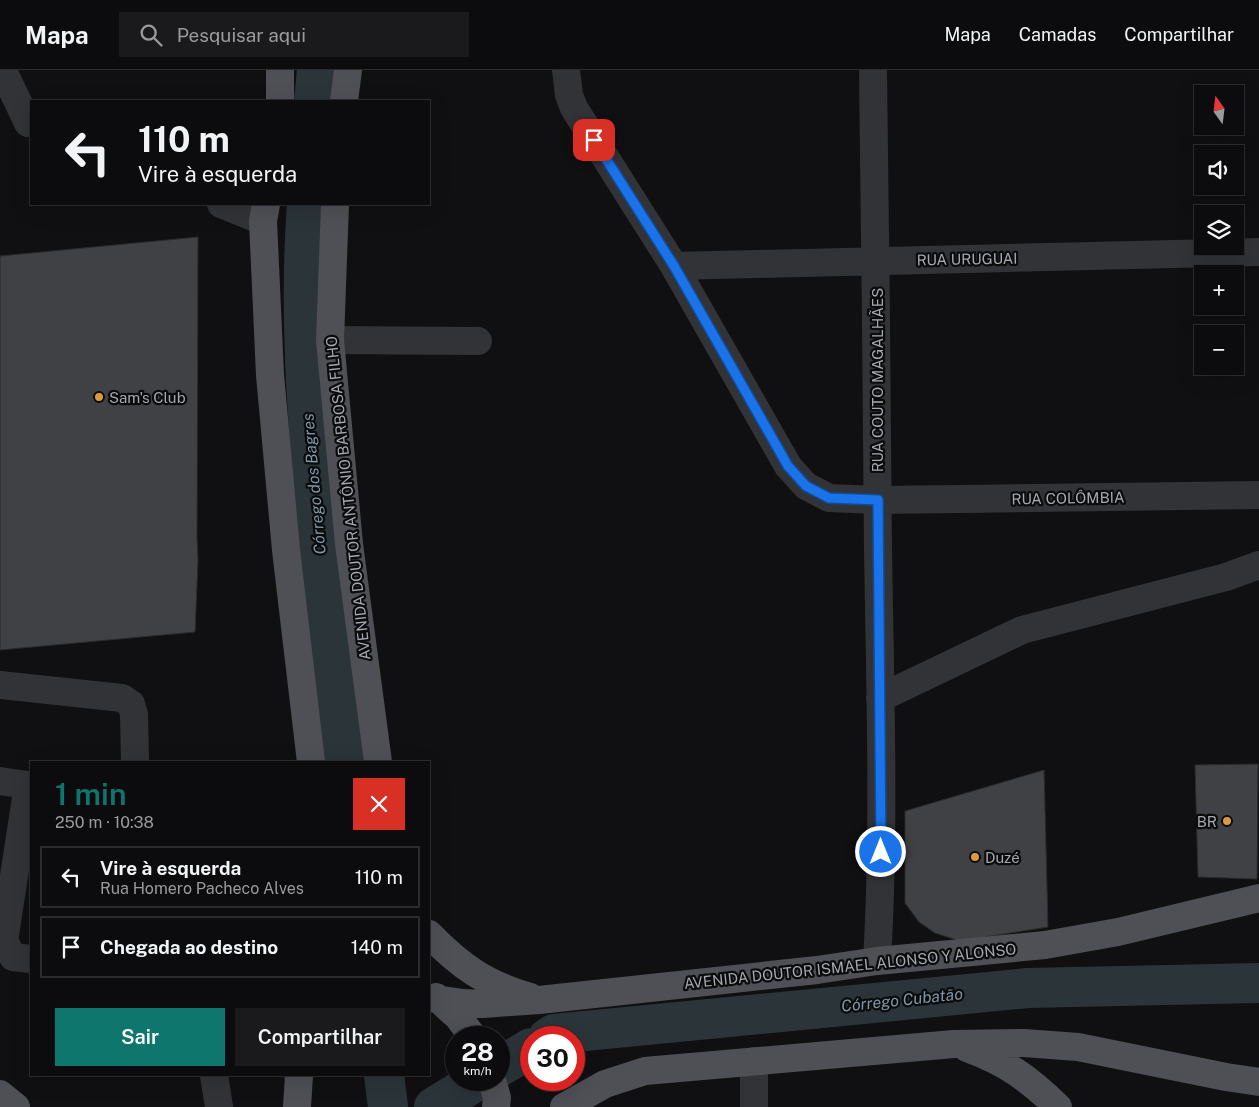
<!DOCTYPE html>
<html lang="pt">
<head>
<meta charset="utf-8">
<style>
  :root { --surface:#0c0c0e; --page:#1a1a1c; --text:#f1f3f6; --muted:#9a9b9e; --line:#2c2c2e; --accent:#0f766e }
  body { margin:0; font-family:"Public Sans",sans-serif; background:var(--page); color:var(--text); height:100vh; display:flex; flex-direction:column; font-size:19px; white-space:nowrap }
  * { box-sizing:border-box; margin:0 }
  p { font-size:16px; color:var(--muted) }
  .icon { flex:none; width:28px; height:28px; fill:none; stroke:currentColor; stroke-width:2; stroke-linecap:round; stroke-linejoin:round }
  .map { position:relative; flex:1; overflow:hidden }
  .side { position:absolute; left:30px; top:691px; width:400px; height:315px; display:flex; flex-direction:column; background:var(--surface); border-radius:0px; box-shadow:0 5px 20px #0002,0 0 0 1px var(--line) }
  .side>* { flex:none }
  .hud { position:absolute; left:30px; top:30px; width:400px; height:105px; border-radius:0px; box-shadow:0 5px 20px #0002,0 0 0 1px var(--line); background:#0c0c0e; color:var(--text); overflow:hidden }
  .needle { width:32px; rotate:346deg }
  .buttons { position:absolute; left:1194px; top:15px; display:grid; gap:10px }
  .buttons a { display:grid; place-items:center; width:50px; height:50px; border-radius:0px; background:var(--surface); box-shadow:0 5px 20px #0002,0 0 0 1px var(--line); font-size:25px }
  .speed { position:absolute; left:445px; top:956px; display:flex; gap:10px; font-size:25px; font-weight:700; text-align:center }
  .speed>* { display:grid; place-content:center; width:65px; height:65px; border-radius:50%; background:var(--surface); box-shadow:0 5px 20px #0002,0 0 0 1px var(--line); line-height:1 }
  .speed small { font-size:12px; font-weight:400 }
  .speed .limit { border:8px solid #d22; background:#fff; color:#111 }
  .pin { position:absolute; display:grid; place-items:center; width:42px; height:42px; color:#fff; margin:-21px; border-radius:10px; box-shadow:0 2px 8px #0006 }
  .me { position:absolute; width:55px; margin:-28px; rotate:0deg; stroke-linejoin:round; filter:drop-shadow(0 0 4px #0008) }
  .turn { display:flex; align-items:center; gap:18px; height:105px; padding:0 25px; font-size:22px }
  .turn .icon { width:65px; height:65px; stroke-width:2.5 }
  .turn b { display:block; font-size:35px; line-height:42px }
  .round { display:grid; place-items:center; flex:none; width:52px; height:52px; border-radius:0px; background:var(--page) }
  .overview { display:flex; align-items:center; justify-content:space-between; height:85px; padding:0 25px }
  h1 { font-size:30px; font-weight:600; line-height:38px; color:var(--accent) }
  .action { display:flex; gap:10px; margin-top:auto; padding:10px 25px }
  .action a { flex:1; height:58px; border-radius:0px; background:var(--accent); color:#fff; font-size:20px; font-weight:600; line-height:58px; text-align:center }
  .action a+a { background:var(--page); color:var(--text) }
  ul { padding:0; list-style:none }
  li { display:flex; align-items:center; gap:15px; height:62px; margin:0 10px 8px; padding:0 15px; border:2px solid var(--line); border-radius:0px }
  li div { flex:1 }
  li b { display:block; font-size:19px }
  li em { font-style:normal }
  header { display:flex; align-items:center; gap:30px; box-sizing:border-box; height:70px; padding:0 25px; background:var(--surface); border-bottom:1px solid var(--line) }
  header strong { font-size:24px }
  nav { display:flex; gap:28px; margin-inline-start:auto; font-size:18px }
  .search { width:350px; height:45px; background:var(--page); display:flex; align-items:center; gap:12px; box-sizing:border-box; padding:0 18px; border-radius:0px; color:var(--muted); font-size:19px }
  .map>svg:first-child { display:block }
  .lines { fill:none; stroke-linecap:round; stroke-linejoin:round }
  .river { stroke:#2b3439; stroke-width:40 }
  .building { fill:#3f4144; stroke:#2b2b2d }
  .minor { stroke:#323336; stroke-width:28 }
  .major { stroke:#4e5055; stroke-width:28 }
  .route-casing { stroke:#114b97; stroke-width:12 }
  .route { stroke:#1a73e8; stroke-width:9 }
  .poi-dot { fill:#dd9a3d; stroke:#0b0b0c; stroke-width:2 }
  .labels { text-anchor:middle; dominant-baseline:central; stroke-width:4.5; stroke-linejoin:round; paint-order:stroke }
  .street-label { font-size:15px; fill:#a3a8b1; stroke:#0b0b0c }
  .poi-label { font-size:15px; fill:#a3a8b1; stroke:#0b0b0c; text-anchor:start }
  .water-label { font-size:16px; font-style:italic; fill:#7d98a9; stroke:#0b0b0c }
</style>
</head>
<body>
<header>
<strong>Mapa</strong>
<div class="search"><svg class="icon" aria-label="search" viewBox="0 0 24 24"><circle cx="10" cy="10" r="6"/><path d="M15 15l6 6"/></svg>Pesquisar aqui</div>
<nav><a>Mapa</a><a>Camadas</a><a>Compartilhar</a></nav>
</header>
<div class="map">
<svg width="1259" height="1037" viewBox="0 0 1259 1037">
  <rect width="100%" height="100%" fill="#101012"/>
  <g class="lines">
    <!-- river -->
    <path class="river" d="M314 31 317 0
      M307 134C299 241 307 349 317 455 325 535 333 614 344 692
      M548 968 554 964 1028 918 1259 913
      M499 997 531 978
      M384 1005 388 1037
      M434 1037 478 1010"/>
  </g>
  <!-- building -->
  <path class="building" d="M198 167 197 469 198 490 195 562 0 580V186Z
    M1258 694 1257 809 1198 807 1195 695Z
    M1044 700 1048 857 960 871 935 863 919 852 905 833V741Z"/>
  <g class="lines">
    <!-- minor -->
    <path class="minor" d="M1 0 7 9 28 53
      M566 0 569 25 574 38 674 196 788 396 806 416 829 428 878 430 1259 425
      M873 0C876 160 876 319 878 479 880 616 885 754 877 891
      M221 134 263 151
      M674 196 1259 182
      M330 270 478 271
      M0 615 122 628 131 634 134 644 135 692
      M880 628 1022 560 1226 507 1259 495
      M0 711 28 715 4 871 13 887 31 889
      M754 991V1037
      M214 1005 219 1037"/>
    <!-- major -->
    <path class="major" d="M280 0V31
      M344 31 348 0
      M266 134 263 151 270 305 286 480 311 692
      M335 134 330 270 349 474 378 692
      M429 864C461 897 486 914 530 927
      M436 927 458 947 474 968
      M429 928 463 933 483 934 539 930 817 900 877 891 1045 875 1118 862 1259 828
      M967 978C1006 992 1029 1009 1058 1037
      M492 1010 497 1028 496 1037
      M0 1024 16 1037
      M297 1037 299 1005
      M564 1037 605 1014 645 1001 954 974 1024 973 1078 977 1226 1007 1259 1012"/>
  </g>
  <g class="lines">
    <!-- route casing -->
    <g class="route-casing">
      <path id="route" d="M594 70 674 196 788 396 806 416 829 428 878 430 881 782"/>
    </g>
    <!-- route -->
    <use href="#route" class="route"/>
  </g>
  <!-- markers -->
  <g class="poi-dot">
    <circle cx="99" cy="327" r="5"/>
    <circle cx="1227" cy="751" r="5"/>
    <circle cx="975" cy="787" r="5"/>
  </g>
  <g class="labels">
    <!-- street labels -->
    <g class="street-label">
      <text transform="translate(967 189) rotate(-1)">RUA URUGUAI</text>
      <text transform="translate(877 310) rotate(-90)">RUA COUTO MAGALHÃES</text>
      <text transform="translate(348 428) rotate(-96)">AVENIDA DOUTOR ANTÔNIO BARBOSA FILHO</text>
      <text transform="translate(1068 428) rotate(-1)">RUA COLÔMBIA</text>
      <text transform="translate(850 896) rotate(-6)">AVENIDA DOUTOR ISMAEL ALONSO Y ALONSO</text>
    </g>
    <!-- poi labels -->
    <g class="poi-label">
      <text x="109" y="327">Sam's Club</text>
      <text x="1217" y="751" text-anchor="end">BR</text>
      <text x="985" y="787">Duzé</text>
    </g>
    <!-- water labels -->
    <g class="water-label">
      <text transform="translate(314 414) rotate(-95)">Córrego dos Bagres</text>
      <text transform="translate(902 930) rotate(-6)">Córrego Cubatão</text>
    </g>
  </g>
</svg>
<div class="buttons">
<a><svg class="needle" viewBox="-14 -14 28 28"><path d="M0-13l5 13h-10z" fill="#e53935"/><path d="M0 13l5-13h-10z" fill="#9a9b9e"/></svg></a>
<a><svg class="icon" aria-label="sound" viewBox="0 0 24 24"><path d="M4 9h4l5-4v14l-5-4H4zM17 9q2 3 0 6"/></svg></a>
<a><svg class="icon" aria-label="layers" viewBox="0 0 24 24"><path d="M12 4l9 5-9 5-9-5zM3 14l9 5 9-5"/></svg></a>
<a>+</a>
<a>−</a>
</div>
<div class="speed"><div>28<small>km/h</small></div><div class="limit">30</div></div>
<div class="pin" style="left:594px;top:70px;background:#d93025"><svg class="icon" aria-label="arrive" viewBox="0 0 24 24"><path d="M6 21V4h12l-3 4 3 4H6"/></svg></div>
<svg class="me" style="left:881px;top:782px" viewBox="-20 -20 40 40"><circle r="17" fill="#1a73e8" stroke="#fff" stroke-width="3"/><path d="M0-11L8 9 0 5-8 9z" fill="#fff"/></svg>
<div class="hud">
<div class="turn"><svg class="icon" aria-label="left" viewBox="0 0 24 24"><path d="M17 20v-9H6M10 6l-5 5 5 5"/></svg><div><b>110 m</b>Vire à esquerda</div></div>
</div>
<section class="side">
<div class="overview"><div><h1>1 min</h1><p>250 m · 10:38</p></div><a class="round" style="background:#d93025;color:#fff"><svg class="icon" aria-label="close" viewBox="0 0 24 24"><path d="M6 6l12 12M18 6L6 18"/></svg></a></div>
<ul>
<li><svg class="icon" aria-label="left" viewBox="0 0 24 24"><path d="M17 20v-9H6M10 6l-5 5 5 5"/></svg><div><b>Vire à esquerda</b><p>Rua Homero Pacheco Alves</p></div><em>110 m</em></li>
<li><svg class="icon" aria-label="arrive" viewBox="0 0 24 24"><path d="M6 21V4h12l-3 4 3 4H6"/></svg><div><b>Chegada ao destino</b></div><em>140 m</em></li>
</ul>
<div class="action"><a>Sair</a><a>Compartilhar</a></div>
</section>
</div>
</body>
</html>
